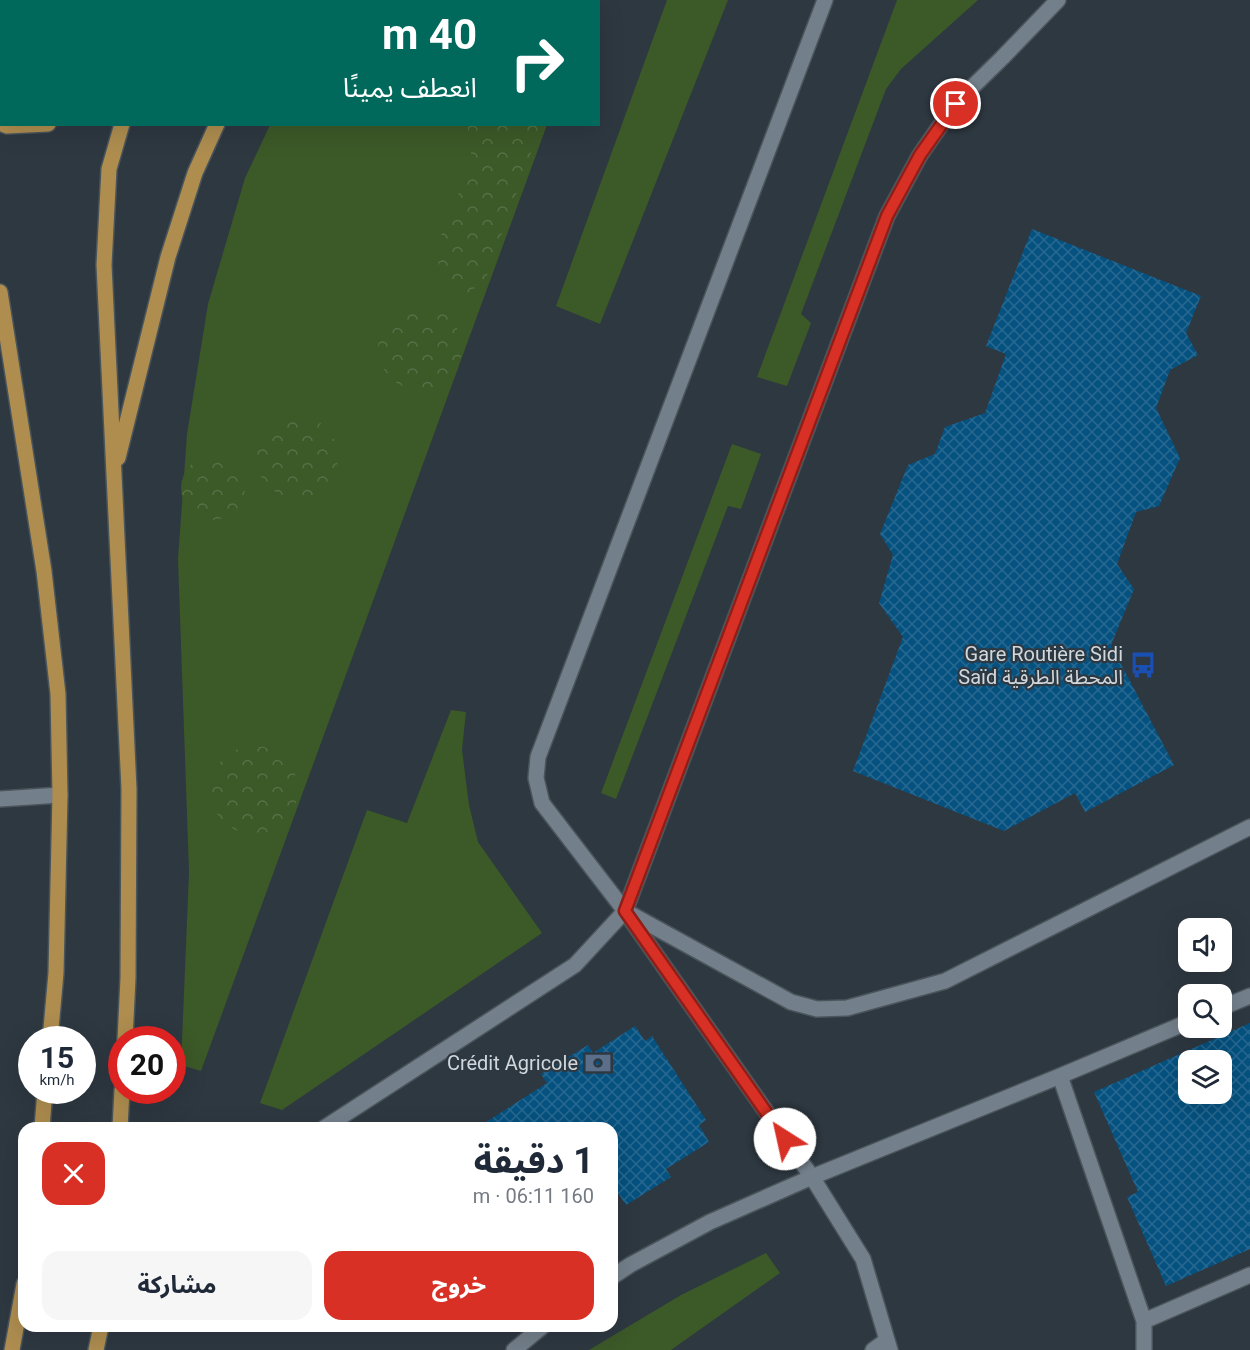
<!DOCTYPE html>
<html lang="ar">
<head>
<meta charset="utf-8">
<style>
  :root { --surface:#fff; --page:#f6f6f7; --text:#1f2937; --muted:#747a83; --accent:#d93025 }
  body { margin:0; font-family:Roboto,"Noto Sans Arabic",sans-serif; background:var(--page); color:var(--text); direction:rtl; height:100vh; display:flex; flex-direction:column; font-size:22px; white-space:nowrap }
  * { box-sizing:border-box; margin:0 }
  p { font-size:20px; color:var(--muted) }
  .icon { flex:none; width:33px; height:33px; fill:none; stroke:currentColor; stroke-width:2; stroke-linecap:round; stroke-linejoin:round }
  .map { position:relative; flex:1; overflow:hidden; direction:ltr }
  .sheet { position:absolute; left:18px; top:1122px; width:600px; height:210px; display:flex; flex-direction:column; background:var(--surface); border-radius:18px; box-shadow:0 6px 24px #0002; direction:rtl }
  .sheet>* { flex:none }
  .top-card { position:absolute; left:0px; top:0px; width:600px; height:126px; box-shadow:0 6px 24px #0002; direction:rtl; background:#00695c; color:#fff; overflow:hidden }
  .tools { position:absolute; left:1178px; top:918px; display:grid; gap:12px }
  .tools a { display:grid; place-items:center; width:54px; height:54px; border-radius:12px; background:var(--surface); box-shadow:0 6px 24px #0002; font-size:30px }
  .speed { position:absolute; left:18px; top:1026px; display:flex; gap:12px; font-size:30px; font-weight:700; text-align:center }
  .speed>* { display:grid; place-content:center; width:78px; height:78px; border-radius:50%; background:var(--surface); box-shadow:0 6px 24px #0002; line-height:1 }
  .speed small { font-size:15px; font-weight:400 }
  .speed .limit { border:9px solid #d22; background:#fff; color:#111 }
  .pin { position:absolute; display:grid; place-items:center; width:51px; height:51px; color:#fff; margin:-26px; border:3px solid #fff; border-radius:50%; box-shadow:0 2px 6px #0007 }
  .me { position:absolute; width:66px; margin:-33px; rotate:325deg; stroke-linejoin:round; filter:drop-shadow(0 0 4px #0008) }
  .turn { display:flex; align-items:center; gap:21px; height:126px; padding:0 24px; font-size:27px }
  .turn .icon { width:78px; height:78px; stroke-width:2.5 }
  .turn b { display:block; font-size:42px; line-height:51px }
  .round { display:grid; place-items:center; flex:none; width:63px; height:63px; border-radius:18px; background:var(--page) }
  .summary { display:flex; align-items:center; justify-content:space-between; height:102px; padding:0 24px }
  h1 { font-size:36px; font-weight:700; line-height:45px }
  .cta { display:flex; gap:12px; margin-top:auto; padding:12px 24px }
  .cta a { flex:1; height:69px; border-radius:18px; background:var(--accent); color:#fff; font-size:24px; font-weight:700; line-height:69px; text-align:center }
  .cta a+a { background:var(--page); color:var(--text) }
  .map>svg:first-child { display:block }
  .green { fill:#3c5928 }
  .forest { fill:url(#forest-crowns) }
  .building { fill:url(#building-cross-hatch); fill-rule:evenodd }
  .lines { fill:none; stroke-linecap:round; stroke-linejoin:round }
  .service-casing { stroke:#4a545b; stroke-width:18 }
  .pedestrian-casing { stroke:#4a545b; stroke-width:18 }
  .minor-casing { stroke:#4a545b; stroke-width:18 }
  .tertiary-casing { stroke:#4a545b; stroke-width:18 }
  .primary-casing { stroke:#4a545b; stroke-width:18 }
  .service { stroke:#737f8a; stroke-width:15 }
  .pedestrian { stroke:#737f8a; stroke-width:15 }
  .minor { stroke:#737f8a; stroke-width:15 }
  .tertiary { stroke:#737f8a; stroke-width:15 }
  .primary { stroke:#ae8d4f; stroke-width:15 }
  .route-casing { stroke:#8d1f18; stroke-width:15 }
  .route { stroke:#d93025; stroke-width:10 }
  .labels { text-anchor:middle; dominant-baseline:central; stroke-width:4.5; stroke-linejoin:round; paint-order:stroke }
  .poi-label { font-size:20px; fill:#d1d8dd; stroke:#2e3841; text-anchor:end }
</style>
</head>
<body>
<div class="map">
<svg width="1250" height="1350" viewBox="0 0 1250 1350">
  <defs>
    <pattern id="forest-crowns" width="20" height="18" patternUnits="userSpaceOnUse" patternTransform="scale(1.5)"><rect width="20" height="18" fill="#3c5928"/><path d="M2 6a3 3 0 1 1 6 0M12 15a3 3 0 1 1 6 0" fill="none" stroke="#577047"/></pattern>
    <pattern id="building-cross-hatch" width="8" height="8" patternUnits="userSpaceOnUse" patternTransform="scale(1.5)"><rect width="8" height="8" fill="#05517f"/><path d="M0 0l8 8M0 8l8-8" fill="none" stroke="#286991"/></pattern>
  </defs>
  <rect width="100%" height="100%" fill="#2e3841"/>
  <!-- green -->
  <path class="green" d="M0 0H129V2H2L1 88 0 87Z
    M342 0H592V2H341Z
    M667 0H728L600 324 556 306Z
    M897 0H978L901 69 886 89 801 314 811 323 787 386 757 377Z
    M270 125H547L201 1071 181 1065 189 872 178 559 187 434 208 304 245 178Z
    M732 444 761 454 741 509 728 506 616 799 601 793Z
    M451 710 466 712 462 750 469 805 478 842 542 933 282 1110 260 1103 367 810 407 823Z
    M766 1253 780 1273 671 1350H589L681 1295Z"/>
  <!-- forest -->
  <path class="forest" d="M468 125H541L485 281 467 293 454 291 442 280 436 253 446 218 465 181 472 157 468 141Z
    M378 348a42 42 0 1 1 84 0a42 42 0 1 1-84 0Z
    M256 457a41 41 0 1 1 82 0a41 41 0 1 1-82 0Z
    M181 488a32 32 0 1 1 64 0a32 32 0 1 1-64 0Z
    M210 790a44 44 0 1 1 88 0a44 44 0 1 1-88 0Z"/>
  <!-- building -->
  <path class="building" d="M1032 229 1201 296 1186 333 1198 355 1170 370 1156 408 1180 458 1159 506 1136 512 1117 564 1134 589 1111 645 1174 765 1085 812 1075 793 1004 831 853 771 903 637 879 603 893 555 880 534 908 465 935 454 945 427 985 413 1006 354 986 346Z
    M1250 1023V1249L1166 1286 1127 1197 1138 1192 1094 1092ZM1188 1060H1221V1094H1188Z
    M635 1026 645 1041 652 1036 706 1120 699 1125 709 1142 666 1169 671 1177 626 1205 612 1184V1128H477L547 1083 541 1074 588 1045 593 1053Z"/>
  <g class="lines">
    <!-- service casing -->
    <g class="service-casing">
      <path id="service" d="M825 0 538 757 536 778 542 803 625 911 812 1177 863 1259 890 1350
        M627 912 791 1002 817 1009 847 1008 945 981 1250 827
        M324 1128 575 965 625 911 887 216 920 155 956 103 1002 58 1058 0
        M873 1350 887 1340"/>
    </g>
    <!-- pedestrian casing -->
    <g class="pedestrian-casing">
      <path id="pedestrian" d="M0 799 60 795"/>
    </g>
    <!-- minor casing -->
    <g class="minor-casing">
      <path id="minor" d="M1221 1008 1250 996
        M1060 1076 1144 1321V1350
        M612 1277 630 1265 710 1222 812 1177 1060 1076 1188 1022
        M1144 1321 1250 1275
        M514 1350 543 1326"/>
    </g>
    <!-- tertiary casing -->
    <g class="tertiary-casing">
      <path id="tertiary" d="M178 2 180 0"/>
    </g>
    <!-- primary casing -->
    <g class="primary-casing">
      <path id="primary" d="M163 2V0
        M284 2 285 0
        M2 124 7 126 48 124
        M122 124 109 169 104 265 129 789 128 978 125 1040
        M0 292 44 571 58 694 60 795 56 973 50 1040
        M118 458 168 257 195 173 217 124
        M42 1128 45 1090
        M120 1128 122 1090
        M12 1350 24 1284
        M96 1350 101 1326"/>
    </g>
    <!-- service -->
    <use href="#service" class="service"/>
    <!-- pedestrian -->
    <use href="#pedestrian" class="pedestrian"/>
    <!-- minor -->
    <use href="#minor" class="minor"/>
    <!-- tertiary -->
    <use href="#tertiary" class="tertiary"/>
    <!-- primary -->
    <use href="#primary" class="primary"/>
  </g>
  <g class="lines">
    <!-- route casing -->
    <g class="route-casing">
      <path id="route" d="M785 1139 625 911 887 216 920 155 956 104"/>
    </g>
    <!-- route -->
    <use href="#route" class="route"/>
  </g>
  <!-- icons -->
  <defs>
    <g id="bus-bare" transform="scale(2.07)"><path d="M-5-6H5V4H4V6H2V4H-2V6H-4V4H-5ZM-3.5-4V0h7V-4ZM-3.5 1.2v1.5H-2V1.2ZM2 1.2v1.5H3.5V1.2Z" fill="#1a4fb4" stroke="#2e3841" stroke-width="2.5" paint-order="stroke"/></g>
    <g id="bank-bare" transform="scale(2.07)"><path d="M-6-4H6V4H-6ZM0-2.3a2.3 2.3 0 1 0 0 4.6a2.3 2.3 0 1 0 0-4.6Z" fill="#5c6f8a" stroke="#2e3841" stroke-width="2.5" paint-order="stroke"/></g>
  </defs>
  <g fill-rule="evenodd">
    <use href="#bus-bare" x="1143" y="665"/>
    <use href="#bank-bare" x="598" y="1063"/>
  </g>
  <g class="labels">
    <!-- poi labels -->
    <g class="poi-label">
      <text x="1123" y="654">Gare Routière Sidi<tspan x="1123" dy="23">Saïd المحطة الطرقية</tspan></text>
      <text x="578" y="1063">Crédit Agricole</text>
    </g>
  </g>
</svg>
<div class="tools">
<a><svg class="icon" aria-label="sound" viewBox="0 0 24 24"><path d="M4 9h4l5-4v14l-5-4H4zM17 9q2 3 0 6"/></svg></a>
<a><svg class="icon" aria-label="search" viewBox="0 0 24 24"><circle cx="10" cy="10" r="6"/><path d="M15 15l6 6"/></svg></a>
<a><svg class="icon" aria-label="layers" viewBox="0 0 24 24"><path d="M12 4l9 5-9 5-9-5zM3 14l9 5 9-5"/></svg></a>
</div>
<div class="speed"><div>15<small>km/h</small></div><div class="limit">20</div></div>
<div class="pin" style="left:956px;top:104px;background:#d93025"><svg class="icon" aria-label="arrive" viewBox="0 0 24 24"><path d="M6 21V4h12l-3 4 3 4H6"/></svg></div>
<svg class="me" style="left:785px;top:1139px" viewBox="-20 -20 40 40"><circle r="19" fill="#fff"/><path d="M0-13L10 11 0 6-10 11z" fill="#d93025"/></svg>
<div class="top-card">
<div class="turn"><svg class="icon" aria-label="right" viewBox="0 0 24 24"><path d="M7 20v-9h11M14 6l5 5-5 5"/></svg><div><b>40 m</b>انعطف يمينًا</div></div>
</div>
<section class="sheet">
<div class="summary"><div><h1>1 دقيقة</h1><p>160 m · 06:11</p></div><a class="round" style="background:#d93025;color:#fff"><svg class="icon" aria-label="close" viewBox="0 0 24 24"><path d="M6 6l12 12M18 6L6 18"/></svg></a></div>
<div class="cta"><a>خروج</a><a>مشاركة</a></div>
</section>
</div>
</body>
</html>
